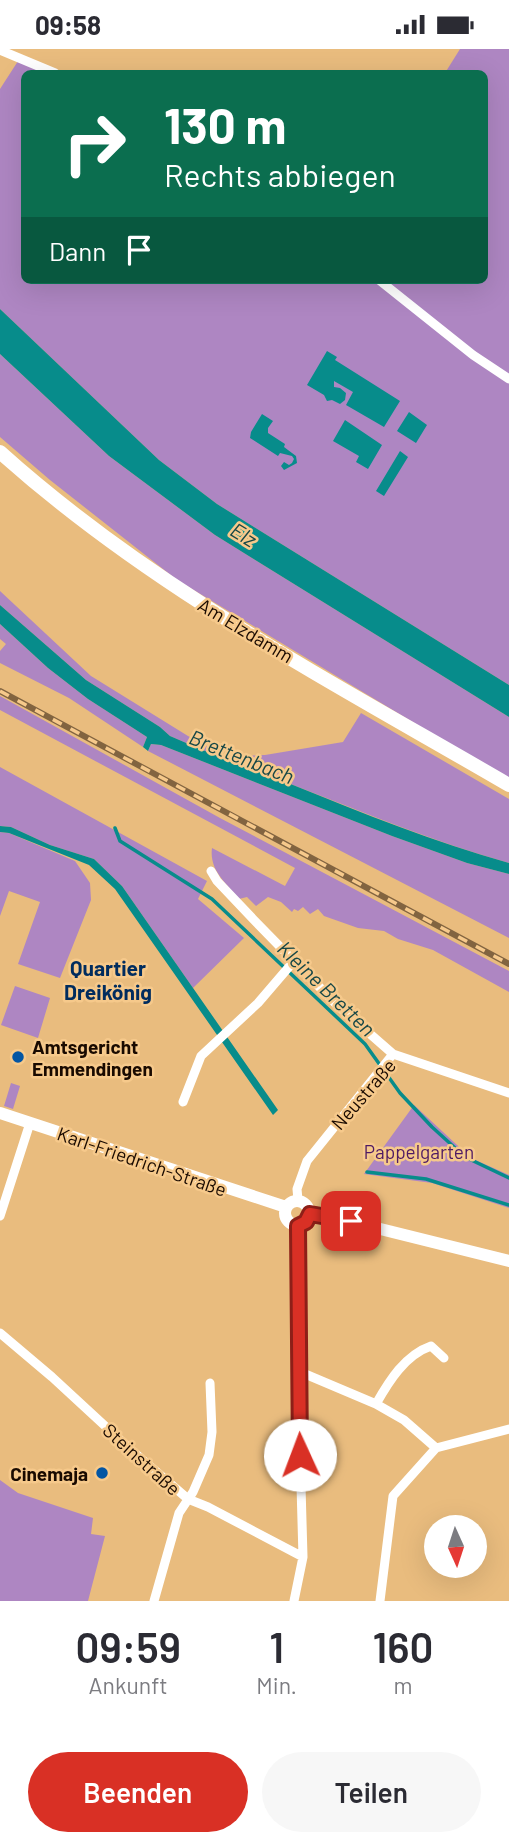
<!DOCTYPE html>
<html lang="de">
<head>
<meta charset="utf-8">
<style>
  :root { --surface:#fff; --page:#f7f7f7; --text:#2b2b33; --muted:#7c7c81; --accent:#d93025 }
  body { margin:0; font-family:Barlow,sans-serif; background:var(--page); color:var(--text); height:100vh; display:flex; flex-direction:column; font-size:26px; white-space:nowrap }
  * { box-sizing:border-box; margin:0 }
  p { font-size:23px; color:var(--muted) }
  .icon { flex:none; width:38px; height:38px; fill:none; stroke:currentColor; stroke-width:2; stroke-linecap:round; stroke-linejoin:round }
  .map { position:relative; height:1552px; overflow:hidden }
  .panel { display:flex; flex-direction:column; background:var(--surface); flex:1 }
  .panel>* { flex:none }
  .guide { position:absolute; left:21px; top:21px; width:467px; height:214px; border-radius:10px; box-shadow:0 7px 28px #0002; background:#0b6e4f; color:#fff; overflow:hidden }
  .needle { width:46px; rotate:177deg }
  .buttons { position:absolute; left:424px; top:1466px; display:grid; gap:14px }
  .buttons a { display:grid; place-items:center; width:63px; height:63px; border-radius:50%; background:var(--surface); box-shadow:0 7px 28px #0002; font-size:35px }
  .pin { position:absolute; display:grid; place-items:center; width:60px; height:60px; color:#fff; margin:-30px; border-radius:14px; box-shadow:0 4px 10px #0006 }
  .me { position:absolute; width:77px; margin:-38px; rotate:358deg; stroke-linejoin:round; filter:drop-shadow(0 0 5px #0008) }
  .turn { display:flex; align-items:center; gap:24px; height:147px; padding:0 28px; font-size:32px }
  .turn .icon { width:91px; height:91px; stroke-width:2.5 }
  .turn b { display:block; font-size:49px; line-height:60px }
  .then { display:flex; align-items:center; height:66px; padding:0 28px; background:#0003; gap:14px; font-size:26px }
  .eta { display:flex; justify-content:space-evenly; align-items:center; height:119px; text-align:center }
  .eta b { font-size:42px; font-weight:600; line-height:49px }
  .primary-button { display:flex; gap:14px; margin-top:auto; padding:14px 28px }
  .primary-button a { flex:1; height:80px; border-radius:42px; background:var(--accent); color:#fff; font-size:28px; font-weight:600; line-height:80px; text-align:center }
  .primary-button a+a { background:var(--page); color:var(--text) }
  .status { display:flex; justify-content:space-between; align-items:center; height:49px; padding:0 35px; background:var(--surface); direction:ltr }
  .status svg { height:19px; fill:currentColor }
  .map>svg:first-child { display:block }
  .green { fill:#ae86c2 }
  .water { fill:#078c8b }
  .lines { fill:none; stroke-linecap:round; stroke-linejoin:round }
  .stream { stroke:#078c8b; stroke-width:3.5 }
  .street { stroke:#fff; stroke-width:9 }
  .secondary { stroke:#fff; stroke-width:12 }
  .primary { stroke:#fff; stroke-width:14 }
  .rail-casing { stroke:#826440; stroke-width:6 }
  .rail { stroke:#f6c98b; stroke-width:3.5; stroke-dasharray:10; stroke-linecap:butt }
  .route-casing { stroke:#8d1f18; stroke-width:18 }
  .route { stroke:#d93025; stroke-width:12 }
  .poi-dot { fill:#0355a3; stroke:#f6c98b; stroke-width:2.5 }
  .labels { text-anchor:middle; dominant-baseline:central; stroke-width:5; stroke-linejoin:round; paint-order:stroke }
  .street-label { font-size:19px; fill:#190a00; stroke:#f6c98b }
  .poi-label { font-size:19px; font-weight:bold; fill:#190a00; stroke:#f6c98b; text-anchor:start }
  .park-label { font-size:19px; fill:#4e1a63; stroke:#f6c98b }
  .water-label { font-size:21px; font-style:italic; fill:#184847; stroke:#f6c98b }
  .neighbourhood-label { font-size:21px; font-weight:bold; fill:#002c5e; stroke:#f6c98b }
</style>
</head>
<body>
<div class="status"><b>09:58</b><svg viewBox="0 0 49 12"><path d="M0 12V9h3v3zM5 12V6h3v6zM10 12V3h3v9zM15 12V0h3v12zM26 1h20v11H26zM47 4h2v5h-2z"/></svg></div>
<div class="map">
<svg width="509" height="1552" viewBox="0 0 509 1552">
  <rect width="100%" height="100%" fill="#e9bc7e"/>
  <!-- green -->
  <path class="green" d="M460 0H509V636L217 455 159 411 0 260V40L20 9 55 24H24V231H485V24H445Z
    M0 305 109 407 215 486 509 668V731L177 531 50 431 0 388Z
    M0 542 91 627 188 687 226 707 265 706 343 693 361 664 509 750V814C435 793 365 764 293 736 252 720 210 705 170 687L160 678 86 631 0 556Z
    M0 575 48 619 88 650 147 688 143 698 69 649 0 614V602L6 595 0 590Z
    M0 647 220 769 509 922V943L433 901 398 890 384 882 358 879 324 867 318 860 310 865 303 858 298 862 294 860 292 863 281 853 268 848 256 857 247 848 239 850C226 834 209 821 212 799L285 837 295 819 0 661Z
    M151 695 161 696 392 787 467 814 509 825V889L148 702Z
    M0 718 207 832 198 850 244 889 193 939 122 837 94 810 50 796 11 778 0 777Z
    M0 783 9 784 75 812 90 834 91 851 60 929 18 915 40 853 9 842 0 867Z
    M15 937 50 949 38 989 1 976Z
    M11 1034 20 1037 13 1060 4 1057Z
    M414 1056 471 1109 509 1126V1159L432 1134 364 1125Z
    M0 1431 18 1444 93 1469 91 1485 105 1487 88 1552H0Z"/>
  <!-- water -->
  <path class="water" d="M0 260 159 411 217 455 509 636V668L215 486 109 407 0 305Z
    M327 302 337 308 335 311 400 352 384 378 346 356 353 343 334 332V338L340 339 346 344 345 351 340 355 332 351 327 352 324 346 307 336Z
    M409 363 427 376 416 394 397 382Z
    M262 365 273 372 268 379V384L285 395 284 398 296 407 297 414 284 421 281 417 284 413 289 416 292 414 294 410 292 407 280 404 278 407 250 389 251 383Z
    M345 371 382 396 368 420 356 413 359 407 333 392Z
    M400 402 408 408 384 447 376 442Z
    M0 556 86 631 160 678 170 687C210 705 252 720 293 736 365 765 434 793 509 814V825L467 814 392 787 161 696 151 695 148 702 143 698 147 688 88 650 48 619 0 575Z
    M0 777 11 778 50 796 94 810 122 837 278 1061 273 1066 115 840 89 816 9 784 0 783Z"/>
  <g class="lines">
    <!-- stream -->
    <path class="stream" d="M115 779 120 792 212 850 365 995 400 1044 432 1078 465 1108 509 1129
      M367 1123 426 1130 509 1156"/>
    <!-- street -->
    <path class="street" d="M0 1 55 24
      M379 231 473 306 509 330
      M211 822 217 832 253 870 337 956 393 1005 509 1044
      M183 1053 201 1007 258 954 294 912
      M298 1151 297 1140 307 1112 393 1005
      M0 1167 30 1074
      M0 1284 52 1328 130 1400 188 1450 208 1458 303 1508
      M298 1322 376 1355 404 1371 436 1399
      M376 1355C389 1332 405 1306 431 1297L444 1309
      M154 1552 179 1464 193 1443 209 1406 212 1383 210 1334
      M294 1552 303 1508 298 1330V1176
      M380 1552 393 1447 436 1399 509 1380"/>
    <!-- secondary -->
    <path class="secondary" d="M0 1064 286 1158
      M285 1164a12 12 0 1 1 24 0a12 12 0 1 1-24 0Z
      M310 1165 324 1166 509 1212"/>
    <!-- primary -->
    <path class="primary" d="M0 403C151 539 334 634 509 736"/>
    <!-- rail casing -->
    <g class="rail-casing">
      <path id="rail" d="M0 642 509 915"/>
    </g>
    <!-- rail -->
    <use href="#rail" class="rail"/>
  </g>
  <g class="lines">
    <!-- route casing -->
    <g class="route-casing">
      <path id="route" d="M300 1406 298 1177 306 1173 310 1165 351 1172"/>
    </g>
    <!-- route -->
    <use href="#route" class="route"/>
  </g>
  <!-- markers -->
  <g class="poi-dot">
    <circle cx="18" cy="1008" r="7"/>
    <circle cx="102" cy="1424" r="7"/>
  </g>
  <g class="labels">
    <!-- street labels -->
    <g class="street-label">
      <text transform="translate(246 581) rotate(31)">Am Elzdamm</text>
      <text transform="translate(363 1045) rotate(-49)">Neustraße</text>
      <text transform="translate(142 1112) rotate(19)">Karl-Friedrich-Straße</text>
      <text transform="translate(142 1410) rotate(42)">Steinstraße</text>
    </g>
    <!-- poi labels -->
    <g class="poi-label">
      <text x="32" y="997">Amtsgericht<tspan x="32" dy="22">Emmendingen</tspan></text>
      <text x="88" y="1424" text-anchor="end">Cinemaja</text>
    </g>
    <!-- park labels -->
    <g class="park-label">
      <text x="419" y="1102">Pappelgarten</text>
    </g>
    <!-- water labels -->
    <g class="water-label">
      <text transform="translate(244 485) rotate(32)">Elz</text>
      <text transform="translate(242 707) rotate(22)">Brettenbach</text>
      <text transform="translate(327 939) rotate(44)">Kleine Bretten</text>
    </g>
    <!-- neighbourhood labels -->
    <g class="neighbourhood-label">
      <text x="108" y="918">Quartier<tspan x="108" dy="24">Dreikönig</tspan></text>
    </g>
  </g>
</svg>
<div class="buttons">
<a><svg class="needle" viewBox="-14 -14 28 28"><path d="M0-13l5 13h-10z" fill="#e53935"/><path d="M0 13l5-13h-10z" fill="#7c7c81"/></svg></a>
</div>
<div class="pin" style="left:351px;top:1172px;background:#d93025"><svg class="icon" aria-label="arrive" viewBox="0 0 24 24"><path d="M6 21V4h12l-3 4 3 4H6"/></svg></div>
<svg class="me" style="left:300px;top:1406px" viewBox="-20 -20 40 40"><circle r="19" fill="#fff"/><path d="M0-13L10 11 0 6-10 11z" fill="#d93025"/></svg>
<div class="guide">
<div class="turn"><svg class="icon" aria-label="right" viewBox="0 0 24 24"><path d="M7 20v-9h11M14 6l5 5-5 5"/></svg><div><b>130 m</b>Rechts abbiegen</div></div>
<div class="then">Dann<svg class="icon" aria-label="arrive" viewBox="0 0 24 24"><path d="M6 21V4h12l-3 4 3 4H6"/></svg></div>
</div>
</div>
<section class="panel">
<div class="eta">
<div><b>09:59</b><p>Ankunft</p></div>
<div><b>1</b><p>Min.</p></div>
<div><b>160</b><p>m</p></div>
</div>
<div class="primary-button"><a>Beenden</a><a>Teilen</a></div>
</section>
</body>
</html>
